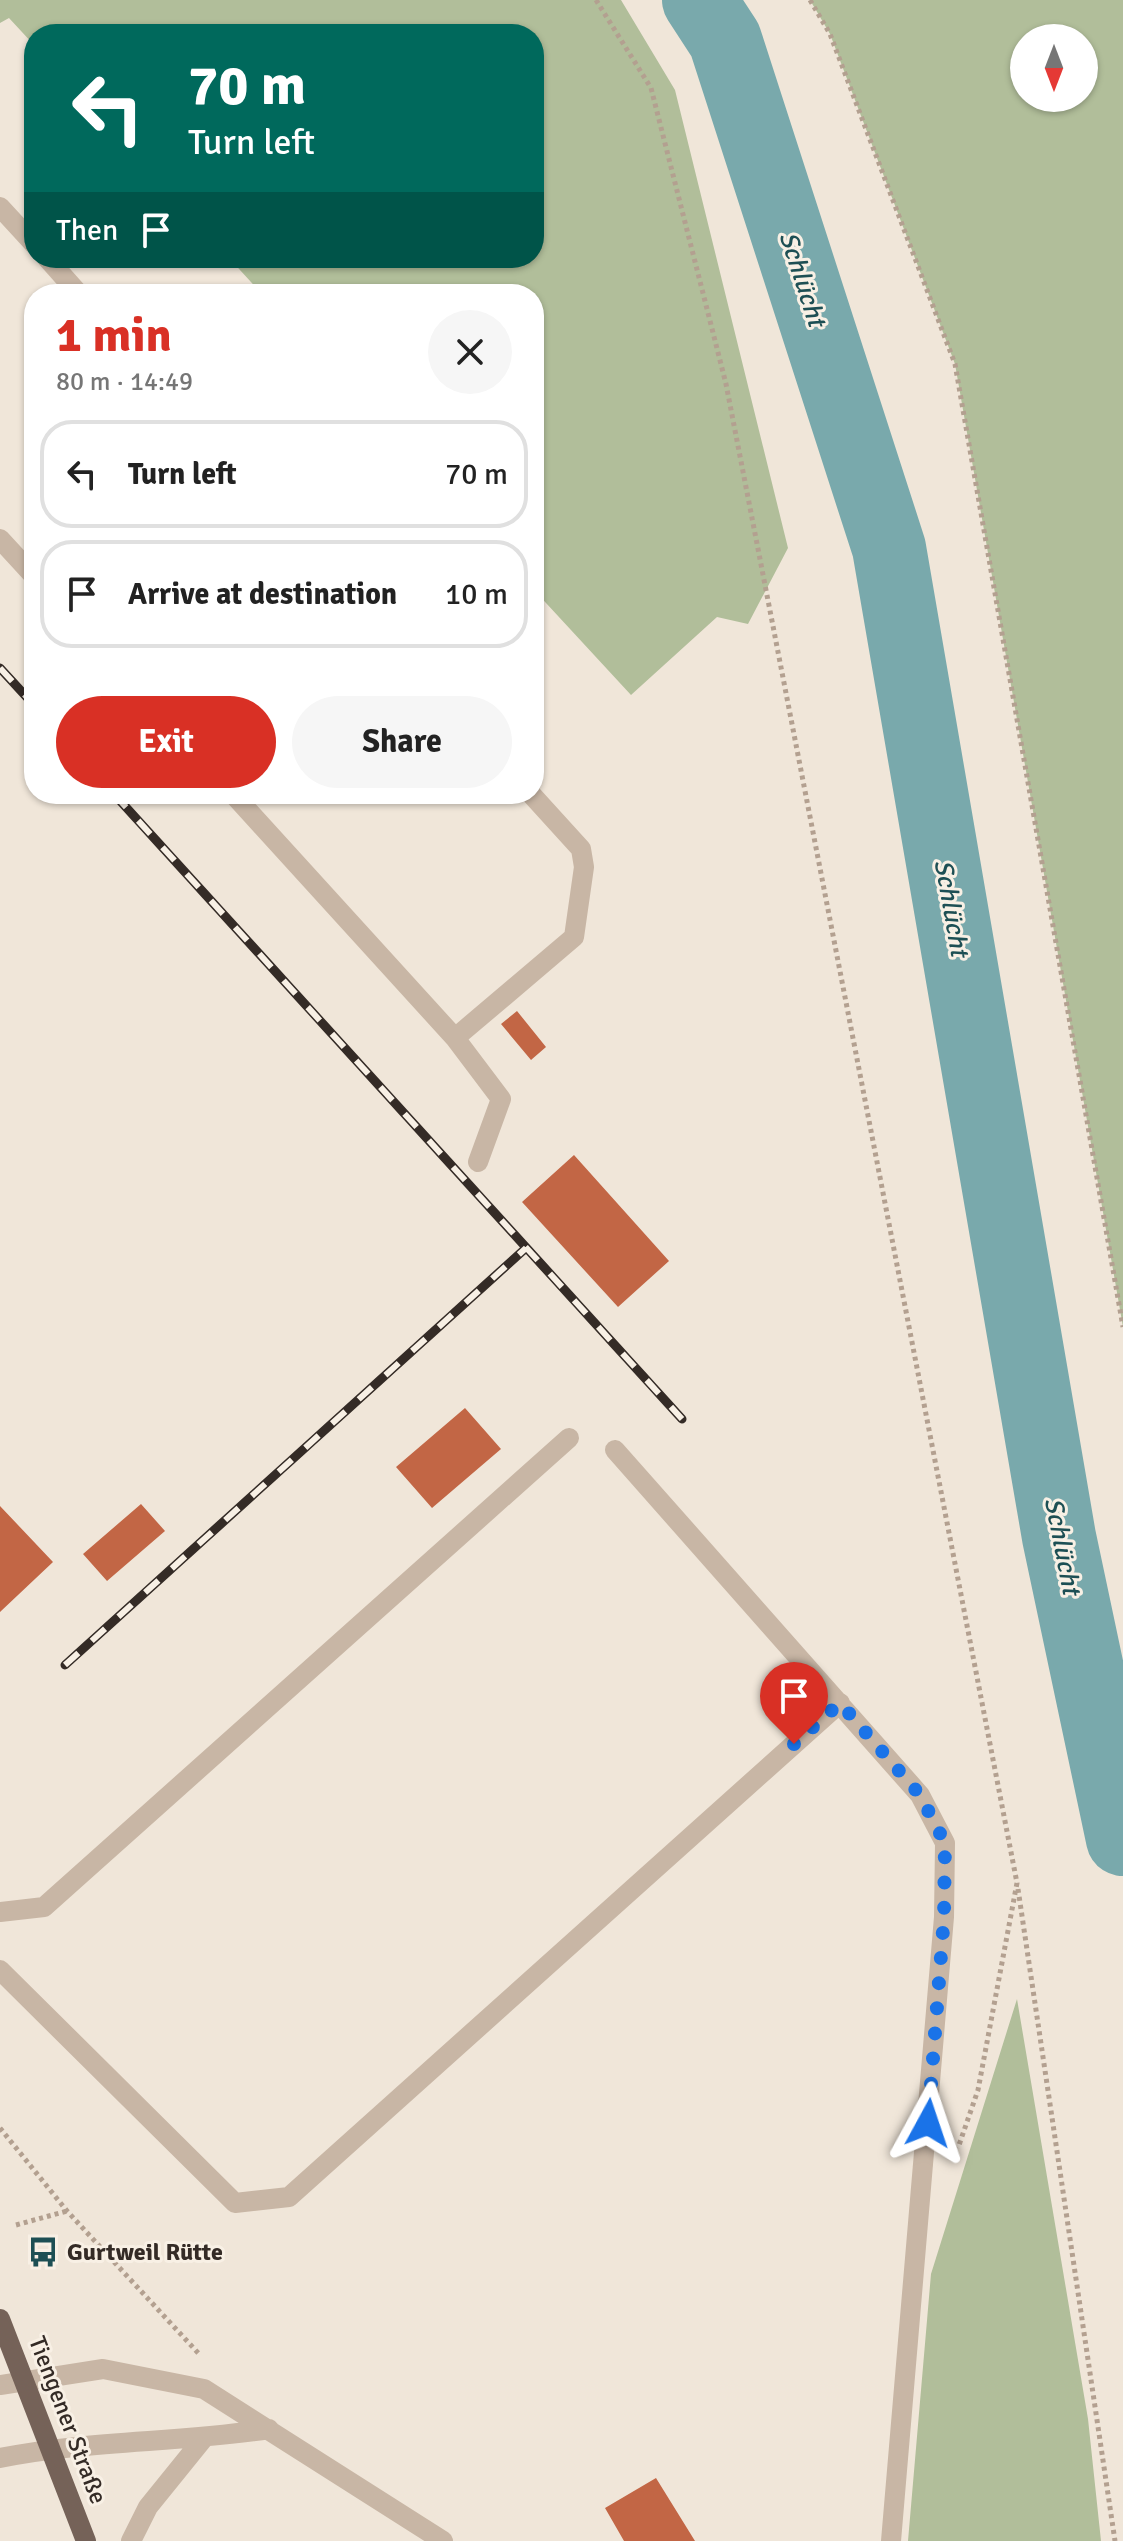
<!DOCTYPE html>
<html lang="en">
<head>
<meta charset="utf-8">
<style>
  :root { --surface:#fff; --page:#f6f6f6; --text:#222; --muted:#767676; --line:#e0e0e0; --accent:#d93025 }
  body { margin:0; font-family:Signika,sans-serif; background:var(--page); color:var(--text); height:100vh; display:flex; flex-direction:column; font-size:30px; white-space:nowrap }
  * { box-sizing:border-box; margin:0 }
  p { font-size:26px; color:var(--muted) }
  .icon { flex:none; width:44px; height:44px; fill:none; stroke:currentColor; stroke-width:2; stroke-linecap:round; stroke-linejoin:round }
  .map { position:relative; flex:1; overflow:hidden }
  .drawer { position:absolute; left:24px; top:284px; width:520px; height:520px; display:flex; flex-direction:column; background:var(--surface); border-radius:32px; box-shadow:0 2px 6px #0004 }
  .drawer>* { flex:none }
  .guide { position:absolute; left:24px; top:24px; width:520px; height:244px; border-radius:32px; box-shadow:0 2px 6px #0004; background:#00695c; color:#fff; overflow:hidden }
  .needle { width:52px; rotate:180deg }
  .fabs { position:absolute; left:1010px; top:24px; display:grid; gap:16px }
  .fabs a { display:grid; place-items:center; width:88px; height:88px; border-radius:50%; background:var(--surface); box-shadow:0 2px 6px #0004; font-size:40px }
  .pin { position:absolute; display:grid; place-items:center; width:68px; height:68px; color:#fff; margin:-82px -34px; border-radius:50% 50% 50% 0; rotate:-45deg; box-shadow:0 0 8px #0007 }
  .pin .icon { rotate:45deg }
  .me { position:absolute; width:88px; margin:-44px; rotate:5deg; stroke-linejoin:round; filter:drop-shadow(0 0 6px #0008) }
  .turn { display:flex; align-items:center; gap:28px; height:168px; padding:0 32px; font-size:36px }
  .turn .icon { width:104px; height:104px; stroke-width:2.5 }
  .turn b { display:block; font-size:56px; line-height:68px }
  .then { display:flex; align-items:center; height:76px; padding:0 32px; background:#0003; gap:16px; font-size:30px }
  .round { display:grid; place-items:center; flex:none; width:84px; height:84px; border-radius:42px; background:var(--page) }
  .head { display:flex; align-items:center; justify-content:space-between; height:136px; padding:0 32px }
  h1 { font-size:48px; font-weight:700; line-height:60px; color:var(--accent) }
  .primary-button { display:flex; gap:16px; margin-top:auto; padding:16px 32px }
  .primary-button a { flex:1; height:92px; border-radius:48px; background:var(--accent); color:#fff; font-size:32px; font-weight:700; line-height:92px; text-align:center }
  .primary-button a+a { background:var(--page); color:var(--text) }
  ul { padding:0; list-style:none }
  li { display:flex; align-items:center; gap:24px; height:108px; margin:0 16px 12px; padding:0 16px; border:4px solid var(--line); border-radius:32px }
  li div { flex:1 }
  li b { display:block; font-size:30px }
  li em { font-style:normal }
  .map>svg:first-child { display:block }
  .green { fill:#b1be9a; fill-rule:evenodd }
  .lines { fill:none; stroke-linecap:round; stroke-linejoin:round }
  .river { stroke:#79a9ac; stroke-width:74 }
  .building { fill:#c26645 }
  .path { stroke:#b3a090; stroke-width:5; stroke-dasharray:4 4; stroke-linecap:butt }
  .minor { stroke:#c8b6a5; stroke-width:20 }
  .major { stroke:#756258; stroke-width:20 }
  .rail-casing { stroke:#342b26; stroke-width:9 }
  .rail { stroke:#f8f0e5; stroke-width:6; stroke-dasharray:18; stroke-linecap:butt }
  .route { stroke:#1a73e8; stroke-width:14; stroke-dasharray:0 25.2 }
  .labels { text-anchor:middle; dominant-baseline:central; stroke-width:6; stroke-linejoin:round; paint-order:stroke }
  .poi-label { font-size:24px; font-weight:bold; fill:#342b26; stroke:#f8f0e5; text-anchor:start }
  .street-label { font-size:24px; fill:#342b26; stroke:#f8f0e5 }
  .water-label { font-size:26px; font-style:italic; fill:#1d4f54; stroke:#f8f0e5 }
</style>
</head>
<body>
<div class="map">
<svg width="1123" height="2541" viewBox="0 0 1123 2541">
  <rect width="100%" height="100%" fill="#f0e6d9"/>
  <!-- green -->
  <path class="green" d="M0 0H621L675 90 788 548 748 624 717 617 631 695 534 590V294H262L229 258H534V34H34V45L9 18 0 23Z
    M810 0H1123V1327L955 364 830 34ZM1024 38H1084V98H1024Z
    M1017 1999 1088 2419 1101 2541H908L931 2274Z"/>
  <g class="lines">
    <!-- river -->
    <path class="river" d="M699 0 725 40 889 548 1059 1537 1123 1839"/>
  </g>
  <!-- building -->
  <path class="building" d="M517 1011 546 1047 531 1060 501 1024Z
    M574 1155 669 1261 618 1307 522 1202Z
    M465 1408 501 1449 432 1508 396 1467Z
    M141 1504 165 1531 107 1581 83 1554Z
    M0 1506 53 1562 0 1612Z
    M656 2478 695 2541H624L605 2508Z"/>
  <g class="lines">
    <!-- path -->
    <path class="path" d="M596 0 651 88 726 384 1017 1883 978 2090 958 2148
      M810 0 830 34 955 364 1123 1327
      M1018 1889 1115 2541
      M0 2128 67 2211 200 2355
      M16 2225 67 2211"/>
    <!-- minor -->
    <path class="minor" d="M0 207 34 244
      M47 258 79 294
      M0 539 34 576
      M233 794 455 1038 501 1099 478 1162
      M455 1038 574 937 584 867 581 849 531 794
      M615 1450 920 1795 945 1843 944 1917 891 2541
      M0 1912 44 1907 569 1438
      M0 1970 235 2203 289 2197 840 1703
      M0 2385 103 2369 204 2389 443 2541
      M0 2458C89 2440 179 2443 269 2429
      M131 2541 148 2507 203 2439"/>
    <!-- major -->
    <path class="major" d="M0 2319 86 2541"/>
    <!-- rail casing -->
    <g class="rail-casing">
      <path id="rail" d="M0 668 34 705
        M114 794 682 1419
        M65 1665 526 1248"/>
    </g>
    <!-- rail -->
    <use href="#rail" class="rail"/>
  </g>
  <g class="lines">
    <!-- route -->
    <path class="route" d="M794 1744 840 1703 920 1795 945 1843 944 1917 928 2123"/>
  </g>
  <!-- icons -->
  <defs>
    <g id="bus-bare" transform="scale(2.4)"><path d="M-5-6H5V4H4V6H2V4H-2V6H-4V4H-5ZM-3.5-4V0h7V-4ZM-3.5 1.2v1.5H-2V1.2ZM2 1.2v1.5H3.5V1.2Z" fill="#1d4f54" stroke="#f8f0e5" stroke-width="2.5" paint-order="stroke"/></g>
  </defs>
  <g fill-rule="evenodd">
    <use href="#bus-bare" x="43" y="2252"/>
  </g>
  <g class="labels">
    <!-- poi labels -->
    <g class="poi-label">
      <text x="67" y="2252">Gurtweil Rütte</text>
    </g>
    <!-- street labels -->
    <g class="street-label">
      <text transform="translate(68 2420) rotate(69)">Tiengener Straße</text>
    </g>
    <!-- water labels -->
    <g class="water-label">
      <text transform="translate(802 279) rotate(72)">Schlücht</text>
      <text transform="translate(951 908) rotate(80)">Schlücht</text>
      <text transform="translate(1062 1546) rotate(79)">Schlücht</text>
    </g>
  </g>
</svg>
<div class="fabs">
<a><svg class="needle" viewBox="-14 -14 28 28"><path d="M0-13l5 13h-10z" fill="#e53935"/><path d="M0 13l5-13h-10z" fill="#767676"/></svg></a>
</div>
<div class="pin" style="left:794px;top:1744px;background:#d93025"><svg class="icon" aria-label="arrive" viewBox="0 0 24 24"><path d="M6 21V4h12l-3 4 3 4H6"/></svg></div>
<svg class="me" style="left:928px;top:2123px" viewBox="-20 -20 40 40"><path d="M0-17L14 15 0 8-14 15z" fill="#1a73e8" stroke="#fff" stroke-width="4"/></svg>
<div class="guide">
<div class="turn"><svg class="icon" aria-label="left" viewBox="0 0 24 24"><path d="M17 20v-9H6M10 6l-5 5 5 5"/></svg><div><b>70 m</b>Turn left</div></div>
<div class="then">Then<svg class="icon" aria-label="arrive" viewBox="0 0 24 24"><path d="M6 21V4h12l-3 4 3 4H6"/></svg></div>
</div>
<section class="drawer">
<div class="head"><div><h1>1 min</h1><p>80 m · 14:49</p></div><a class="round"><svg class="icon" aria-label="close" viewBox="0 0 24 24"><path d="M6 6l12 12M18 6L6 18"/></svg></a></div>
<ul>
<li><svg class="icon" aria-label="left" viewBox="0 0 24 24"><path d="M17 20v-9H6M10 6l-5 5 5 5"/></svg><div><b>Turn left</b></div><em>70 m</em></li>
<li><svg class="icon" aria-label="arrive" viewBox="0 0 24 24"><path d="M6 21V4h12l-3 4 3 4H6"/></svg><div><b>Arrive at destination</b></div><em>10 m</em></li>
</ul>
<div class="primary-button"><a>Exit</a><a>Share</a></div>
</section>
</div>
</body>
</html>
